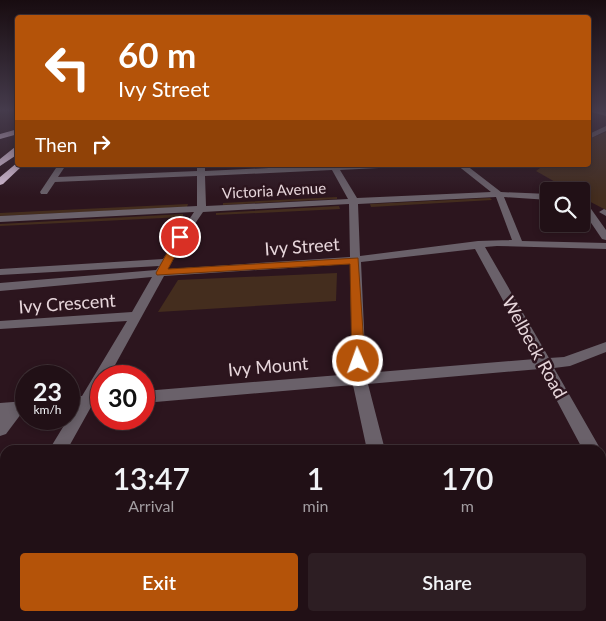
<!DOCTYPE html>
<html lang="en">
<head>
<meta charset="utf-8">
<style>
  :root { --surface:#211016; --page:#2d1e23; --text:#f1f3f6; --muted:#a29da1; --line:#3e3035; --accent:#b45309 }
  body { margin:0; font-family:Lato,sans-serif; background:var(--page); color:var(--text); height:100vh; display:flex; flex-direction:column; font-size:19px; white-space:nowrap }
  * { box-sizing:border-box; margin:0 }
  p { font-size:16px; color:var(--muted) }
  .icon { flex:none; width:28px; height:28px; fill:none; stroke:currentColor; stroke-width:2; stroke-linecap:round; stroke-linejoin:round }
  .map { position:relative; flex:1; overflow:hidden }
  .panel { position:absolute; left:0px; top:445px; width:606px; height:176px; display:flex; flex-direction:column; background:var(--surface); border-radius:15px 15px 0 0; box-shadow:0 2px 8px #0003,0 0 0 1px var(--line) }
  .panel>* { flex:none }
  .top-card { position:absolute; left:15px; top:15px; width:576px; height:152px; border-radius:5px; box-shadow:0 2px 8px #0003,0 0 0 1px var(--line); background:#b45309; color:#fff; overflow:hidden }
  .controls { position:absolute; left:540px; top:182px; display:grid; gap:10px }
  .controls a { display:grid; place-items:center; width:50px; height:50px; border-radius:5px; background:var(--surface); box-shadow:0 2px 8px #0003,0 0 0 1px var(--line); font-size:25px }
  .speed { position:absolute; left:15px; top:365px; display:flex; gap:10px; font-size:25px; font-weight:700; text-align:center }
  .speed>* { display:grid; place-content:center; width:65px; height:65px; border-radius:50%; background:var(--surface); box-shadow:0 2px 8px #0003,0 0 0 1px var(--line); line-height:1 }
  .speed small { font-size:12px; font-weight:400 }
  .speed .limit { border:8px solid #d22; background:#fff; color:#111 }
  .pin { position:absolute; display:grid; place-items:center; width:42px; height:42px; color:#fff; margin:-21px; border:2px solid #fff; border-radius:50%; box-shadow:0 1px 5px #0007 }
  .me { position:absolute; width:55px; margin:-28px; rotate:358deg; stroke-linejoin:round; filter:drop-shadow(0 0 4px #0008) }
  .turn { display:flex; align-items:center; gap:18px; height:105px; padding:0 20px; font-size:22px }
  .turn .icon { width:65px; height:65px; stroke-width:2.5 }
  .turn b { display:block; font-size:35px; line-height:42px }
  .then { display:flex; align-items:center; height:48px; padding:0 20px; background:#0003; gap:10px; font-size:19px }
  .eta { display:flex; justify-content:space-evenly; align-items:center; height:85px; text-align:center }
  .eta b { font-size:30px; font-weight:600; line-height:35px }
  .action { display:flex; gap:10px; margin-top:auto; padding:10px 20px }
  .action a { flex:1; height:58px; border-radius:5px; background:var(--accent); color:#fff; font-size:20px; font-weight:600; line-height:58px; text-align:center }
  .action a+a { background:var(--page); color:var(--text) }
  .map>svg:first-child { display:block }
  .green { fill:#442d1e }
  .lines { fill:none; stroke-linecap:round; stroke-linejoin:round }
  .minor { fill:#6a616a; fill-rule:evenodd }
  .highway { fill:#d9c1d8; fill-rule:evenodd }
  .route { fill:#b45309; stroke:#753606 }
  .labels { text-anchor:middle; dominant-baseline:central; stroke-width:5; stroke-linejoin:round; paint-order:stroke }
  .far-street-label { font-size:15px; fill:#e7d6db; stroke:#2c151e }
  .street-label { font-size:18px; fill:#e7d6db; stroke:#2c151e }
</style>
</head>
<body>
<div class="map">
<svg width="606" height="621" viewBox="0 0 606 621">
  <rect width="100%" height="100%" fill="#2c151e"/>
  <!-- green -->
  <path class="green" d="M606 132V210L581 197V191H571L536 171 544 165H589V139Z
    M337 197V199L223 205V203Z
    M490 198 492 200 371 207 370 204Z
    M188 204 187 207 0 216V213Z
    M339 206 340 209 216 215V213Z
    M183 214V217L0 226V224Z
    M337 273 336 301 158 312 178 280Z"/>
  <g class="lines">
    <!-- minor -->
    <path class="minor" d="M591 111 606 112V116L592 112Z
      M606 126V131L589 139V134Z
      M58 165H66L58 177 197 171V165H205V171L329 165H402L398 167 340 170 357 198 491 192 457 165H466L501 192 549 194V200L504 197 522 241 606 243V249L497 246 485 247 549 358 564 357 606 342V352L570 366 554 368 601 450H583L540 369 368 384 385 450H367L353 385 144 403V391L352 374 350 264 164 276 109 376H101V390L99 394H101V406L91 407 67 450H49L74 409H69V397L82 396 127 321 0 329V321L132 312 152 277 0 291V283L156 270 159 266 0 275V269L163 259 194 212 0 222V216L197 206V176L55 182 47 194H41L40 192ZM332 170 348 199 206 206 205 176ZM496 197 512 240 478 241 360 256 358 204ZM349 204 350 257 168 269 186 237 203 212ZM475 249 535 359 366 373 361 262Z
      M581 198 584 199 606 230V240L602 239 581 208Z
      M604 209 606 210V216L599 212Z
      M26 401V413L21 414 6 434 0 436V403Z
      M601 459 606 461V483L601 482Z
      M5 531V557L0 559V533Z
      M406 616H428L430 621H408Z"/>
    <!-- highway -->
    <path class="highway" d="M18 129V134L0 139V134Z
      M15 147H18V154L0 166V159Z
      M18 162V165H23L21 167 3 184 0 185V177Z"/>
  </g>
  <!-- sky -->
  <linearGradient id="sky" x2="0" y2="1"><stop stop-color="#180c10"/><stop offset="0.56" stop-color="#453b4c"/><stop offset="1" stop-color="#453b4c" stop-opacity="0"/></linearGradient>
  <rect width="606" height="197" fill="url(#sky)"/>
  <!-- route -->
  <path class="route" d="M177 235H180L185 237 168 269 358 258 365 361 363 364H354L352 361 350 264 157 275 156 273Z"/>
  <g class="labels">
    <!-- far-street labels -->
    <g class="far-street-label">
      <text transform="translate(274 190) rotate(-3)">Victoria Avenue</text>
    </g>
    <!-- street labels -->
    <g class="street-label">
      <text transform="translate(302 246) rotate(-4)">Ivy Street</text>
      <text transform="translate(67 303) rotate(-4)">Ivy Crescent</text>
      <text transform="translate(535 347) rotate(61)">Welbeck Road</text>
      <text transform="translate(268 366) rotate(-5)">Ivy Mount</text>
    </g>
  </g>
</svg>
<div class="controls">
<a><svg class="icon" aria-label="search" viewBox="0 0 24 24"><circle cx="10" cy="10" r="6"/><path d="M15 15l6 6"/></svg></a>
</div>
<div class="speed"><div>23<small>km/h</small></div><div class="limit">30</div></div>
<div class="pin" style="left:180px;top:237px;background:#d93025"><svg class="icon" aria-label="arrive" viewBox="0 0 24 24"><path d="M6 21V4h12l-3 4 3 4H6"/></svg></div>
<svg class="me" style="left:358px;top:361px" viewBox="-20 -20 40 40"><circle r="17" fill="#b45309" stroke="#fff" stroke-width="3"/><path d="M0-11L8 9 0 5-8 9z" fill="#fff"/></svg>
<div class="top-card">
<div class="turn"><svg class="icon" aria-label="left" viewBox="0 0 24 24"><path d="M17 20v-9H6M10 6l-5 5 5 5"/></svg><div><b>60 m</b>Ivy Street</div></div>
<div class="then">Then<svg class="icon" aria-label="right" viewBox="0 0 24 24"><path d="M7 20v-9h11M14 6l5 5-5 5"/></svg></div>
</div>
<section class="panel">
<div class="eta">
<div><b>13:47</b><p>Arrival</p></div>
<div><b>1</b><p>min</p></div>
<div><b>170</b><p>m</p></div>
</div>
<div class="action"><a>Exit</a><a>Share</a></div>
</section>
</div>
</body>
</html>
